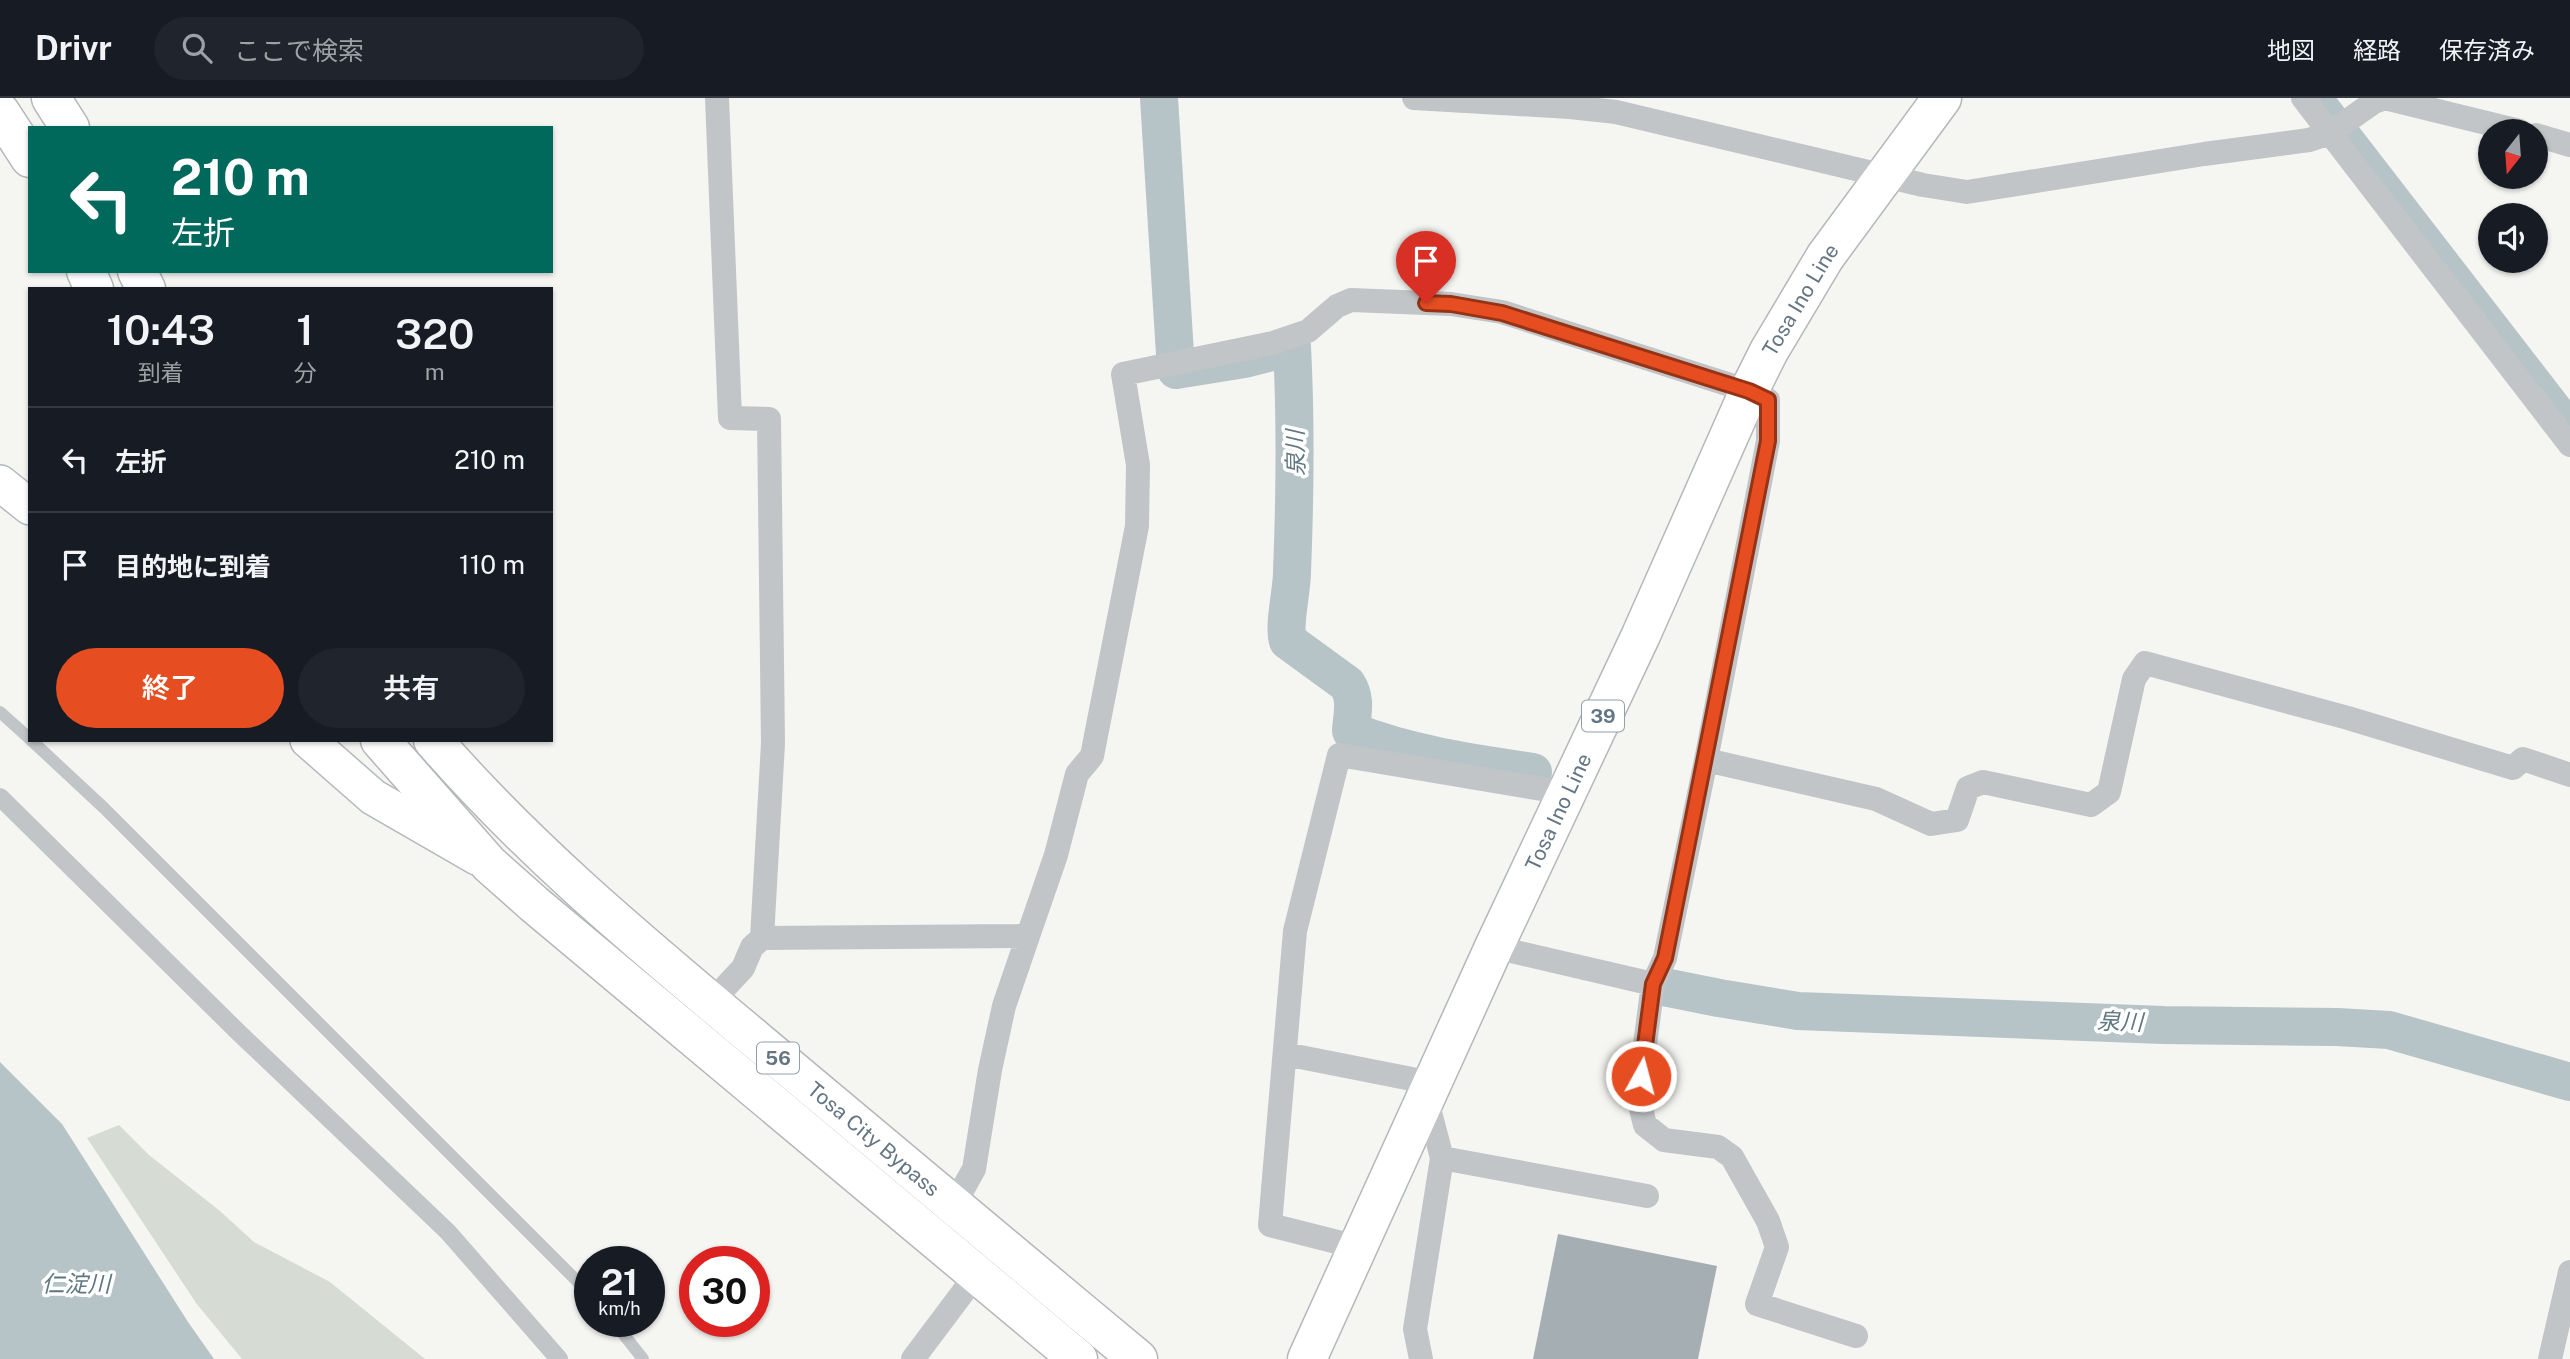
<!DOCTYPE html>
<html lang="ja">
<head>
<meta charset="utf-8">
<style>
  :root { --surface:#171b24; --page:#20242c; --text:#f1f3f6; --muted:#9ea1a6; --line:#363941; --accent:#e64e21 }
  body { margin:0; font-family:"Public Sans","Noto Sans JP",sans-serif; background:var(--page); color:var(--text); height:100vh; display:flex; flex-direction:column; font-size:26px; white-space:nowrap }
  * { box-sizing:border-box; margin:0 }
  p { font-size:23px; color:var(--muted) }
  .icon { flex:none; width:38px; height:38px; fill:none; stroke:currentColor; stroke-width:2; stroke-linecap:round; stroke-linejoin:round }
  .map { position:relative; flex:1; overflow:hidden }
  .drawer { position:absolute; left:28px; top:189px; width:525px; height:455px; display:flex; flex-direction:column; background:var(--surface); border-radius:0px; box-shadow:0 2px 5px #0004 }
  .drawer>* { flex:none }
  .hud { position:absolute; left:28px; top:28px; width:525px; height:147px; border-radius:0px; box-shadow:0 2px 5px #0004; background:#00695c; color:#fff; overflow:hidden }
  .needle { width:46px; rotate:197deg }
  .tools { position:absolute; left:2478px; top:21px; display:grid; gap:14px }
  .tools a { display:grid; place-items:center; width:70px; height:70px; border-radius:50%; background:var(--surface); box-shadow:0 2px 5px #0004; font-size:35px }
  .speed { position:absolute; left:574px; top:1148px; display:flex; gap:14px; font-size:35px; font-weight:700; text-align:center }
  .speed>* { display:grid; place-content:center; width:91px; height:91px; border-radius:50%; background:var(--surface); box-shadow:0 2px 5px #0004; line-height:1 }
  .speed small { font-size:18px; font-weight:400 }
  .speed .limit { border:10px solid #d22; background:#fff; color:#111 }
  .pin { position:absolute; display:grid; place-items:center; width:60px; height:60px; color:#fff; margin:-72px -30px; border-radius:50% 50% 50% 0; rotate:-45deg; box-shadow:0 0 7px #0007 }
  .pin .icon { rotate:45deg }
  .me { position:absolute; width:77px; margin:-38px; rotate:7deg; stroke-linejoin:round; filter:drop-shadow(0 0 5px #0008) }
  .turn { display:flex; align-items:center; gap:24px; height:147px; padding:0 28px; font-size:32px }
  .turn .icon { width:91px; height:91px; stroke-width:2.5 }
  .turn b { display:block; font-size:49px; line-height:60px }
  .eta { display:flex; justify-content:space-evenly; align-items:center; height:119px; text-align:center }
  .eta b { font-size:42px; font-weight:600; line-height:49px }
  .primary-button { display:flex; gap:14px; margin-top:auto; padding:14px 28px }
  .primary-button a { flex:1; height:80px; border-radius:42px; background:var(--accent); color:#fff; font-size:28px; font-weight:600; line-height:80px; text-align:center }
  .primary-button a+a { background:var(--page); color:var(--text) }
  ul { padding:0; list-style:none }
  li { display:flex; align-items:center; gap:21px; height:105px; padding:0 28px; border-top:2px solid var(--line) }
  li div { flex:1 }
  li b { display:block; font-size:26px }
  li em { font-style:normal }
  header { display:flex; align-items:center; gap:42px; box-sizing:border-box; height:98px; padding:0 35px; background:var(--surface); border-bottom:2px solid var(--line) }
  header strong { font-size:33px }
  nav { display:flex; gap:38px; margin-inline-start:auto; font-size:24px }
  .search { width:490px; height:63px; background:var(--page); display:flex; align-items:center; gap:18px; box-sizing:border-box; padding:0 24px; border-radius:38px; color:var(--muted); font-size:26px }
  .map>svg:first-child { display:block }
  .green { fill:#d6dcd3 }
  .water { fill:#b6c3c7 }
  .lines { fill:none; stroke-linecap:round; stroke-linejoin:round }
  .canal { stroke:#b6c3c7; stroke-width:23 }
  .river { stroke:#b6c3c7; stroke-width:38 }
  .building { fill:#a5aeb3 }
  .secondary-casing { stroke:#b3b8bd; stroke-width:38 }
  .primary-casing { stroke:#b4b8bc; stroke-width:41 }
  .trunk-casing { stroke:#b4b7ba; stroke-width:41 }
  .service { stroke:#c1c5c8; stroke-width:12 }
  .pedestrian { stroke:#c1c5c8; stroke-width:18 }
  .minor { stroke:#c1c5c8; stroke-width:24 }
  .secondary { stroke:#fff; stroke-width:35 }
  .primary { stroke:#fff; stroke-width:38 }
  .trunk { stroke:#fff; stroke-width:38 }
  .route-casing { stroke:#963315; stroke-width:18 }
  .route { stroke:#e64e21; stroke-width:12 }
  .labels { text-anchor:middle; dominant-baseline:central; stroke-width:7; stroke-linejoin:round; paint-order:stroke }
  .shield { fill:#fff; stroke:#929ea8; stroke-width:2 }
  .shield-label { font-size:19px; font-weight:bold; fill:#647583 }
  .street-label { font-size:21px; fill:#647583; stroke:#fff }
  .water-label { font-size:23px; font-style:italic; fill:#5f7780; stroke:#fff }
</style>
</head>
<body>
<header>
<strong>Drivr</strong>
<div class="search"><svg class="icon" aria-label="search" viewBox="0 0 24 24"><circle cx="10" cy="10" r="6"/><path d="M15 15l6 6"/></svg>ここで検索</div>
<nav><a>地図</a><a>経路</a><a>保存済み</a></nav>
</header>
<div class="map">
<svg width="2570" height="1261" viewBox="0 0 2570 1261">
  <rect width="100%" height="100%" fill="#f5f5f2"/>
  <!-- green -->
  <path class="green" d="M119 1027 149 1057 220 1113 254 1144 330 1184 425 1261H242L196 1205 87 1040Z"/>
  <!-- water -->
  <path class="water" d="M0 964 62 1026 188 1224 214 1261H0Z"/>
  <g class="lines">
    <!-- canal -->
    <path class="canal" d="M2322 0 2570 321"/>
    <!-- river -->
    <path class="river" d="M1159 0 1176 272 1244 261 1292 249C1296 325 1295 399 1292 474 1292 493 1283 528 1288 543L1347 586C1357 601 1352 616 1351 633 1409 656 1472 665 1533 674
      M1664 889 1719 900 1798 913 2163 927 2337 929 2389 932 2570 984"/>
  </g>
  <!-- building -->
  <path class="building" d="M1558 1136 1717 1168 1698 1261H1533Z"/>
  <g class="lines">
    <!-- secondary casing -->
    <g class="secondary-casing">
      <path id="secondary" d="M0 385 30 409
        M308 642 373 699 477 759"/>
    </g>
    <!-- primary casing -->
    <g class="primary-casing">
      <g id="primary">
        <path id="s1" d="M1307 1261 1494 849 1641 537 1749 293 1769 253 1825 159 1942 0"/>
      </g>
    </g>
    <!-- trunk casing -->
    <g class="trunk-casing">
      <g id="trunk">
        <path d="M51 0 70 30"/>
        <path d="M0 14 30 60"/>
        <path d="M86 173 94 191"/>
        <path d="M137 173 146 191"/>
        <path d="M380 642 489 766 534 806 1078 1261"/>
        <path id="s2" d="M433 642C530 754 643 847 755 941 883 1048 1010 1155 1138 1261"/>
      </g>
    </g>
    <!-- service -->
    <path class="service" d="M0 614 30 641
      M31 642 104 710 590 1196
      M613 1223 643 1261"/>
    <!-- pedestrian -->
    <path class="pedestrian" d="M0 699 236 932 448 1134 559 1261"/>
    <!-- minor -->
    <path class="minor" d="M1414 0 1570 9 1616 14 1923 87 1967 94 2204 56 2309 42 2330 35 2374 4 2385 0 2519 33
      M2303 0 2570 347
      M2536 37 2570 47
      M1706 662 1876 701 1931 726 1957 722 1968 690 1983 684 2091 707 2109 694 2134 581 2145 565 2348 620 2513 670 2523 661 2570 677
      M1028 838 1056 757 1077 676 1092 658 1137 428 1138 367 1123 276 1273 245 1308 233 1337 208 1351 202 1451 206 1502 214 1749 293 1768 302V343L1706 662 1665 860 1653 886 1638 999 1645 1027 1664 1042 1718 1049 1732 1059 1768 1123 1777 1149 1757 1206 1856 1238
      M762 840 1028 838 1004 908 990 972 974 1071 947 1119
      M1494 849 1653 886
      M703 913 743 870 752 849 762 840 773 645 769 321 730 320 717 0
      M1285 956 1432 985
      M1442 1060 1647 1098
      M1357 1149 1270 1127 1295 833 1339 657 1566 695
      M913 1261 976 1177
      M1421 1261 1415 1231 1442 1060 1426 999
      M2550 1261 2570 1174"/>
    <!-- secondary -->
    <use href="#secondary" class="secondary"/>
    <!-- primary -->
    <use href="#primary" class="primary"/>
    <!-- trunk -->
    <use href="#trunk" class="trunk"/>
  </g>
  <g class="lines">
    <!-- route casing -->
    <g class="route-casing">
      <path id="route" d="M1426 205 1451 206 1502 215 1749 293 1768 302V343L1670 835 1665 860 1653 886 1641 978"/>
    </g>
    <!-- route -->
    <use href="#route" class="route"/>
  </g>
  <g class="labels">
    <!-- shield labels -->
    <g class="shield">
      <rect x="1582" y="602.5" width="42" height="31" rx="5"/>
      <rect x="757" y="944.5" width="42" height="31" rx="5"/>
    </g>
    <g class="shield-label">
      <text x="1603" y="618">39</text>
      <text x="778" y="960">56</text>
    </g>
    <!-- street labels -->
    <g class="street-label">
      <text stroke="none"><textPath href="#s1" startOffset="1169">Tosa Ino Line</textPath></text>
      <text stroke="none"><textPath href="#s1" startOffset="602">Tosa Ino Line</textPath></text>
      <text stroke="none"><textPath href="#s2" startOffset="595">Tosa City Bypass</textPath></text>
    </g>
    <!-- water labels -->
    <g class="water-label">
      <text transform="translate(1295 355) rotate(-91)">泉川</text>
      <text transform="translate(2120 923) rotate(2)">泉川</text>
      <text x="76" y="1185">仁淀川</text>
    </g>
  </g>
</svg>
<div class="tools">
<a><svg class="needle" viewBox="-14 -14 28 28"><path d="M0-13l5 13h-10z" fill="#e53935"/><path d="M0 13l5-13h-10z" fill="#9ea1a6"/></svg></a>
<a><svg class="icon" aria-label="sound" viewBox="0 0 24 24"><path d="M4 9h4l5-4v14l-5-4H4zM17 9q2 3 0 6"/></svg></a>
</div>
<div class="speed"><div>21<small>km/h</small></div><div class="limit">30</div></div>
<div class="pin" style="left:1426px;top:205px;background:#d93025"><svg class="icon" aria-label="arrive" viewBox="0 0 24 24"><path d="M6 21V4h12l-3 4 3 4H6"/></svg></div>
<svg class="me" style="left:1641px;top:978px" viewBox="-20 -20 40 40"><circle r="17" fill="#e64e21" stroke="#fff" stroke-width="3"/><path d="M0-11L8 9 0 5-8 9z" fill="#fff"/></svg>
<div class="hud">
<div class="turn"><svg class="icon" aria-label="left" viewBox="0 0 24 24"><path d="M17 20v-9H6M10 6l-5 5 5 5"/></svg><div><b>210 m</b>左折</div></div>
</div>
<section class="drawer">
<div class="eta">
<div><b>10:43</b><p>到着</p></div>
<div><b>1</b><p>分</p></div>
<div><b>320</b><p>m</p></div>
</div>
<ul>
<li><svg class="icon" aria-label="left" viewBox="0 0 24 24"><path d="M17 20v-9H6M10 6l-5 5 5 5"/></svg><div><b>左折</b></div><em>210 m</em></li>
<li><svg class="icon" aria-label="arrive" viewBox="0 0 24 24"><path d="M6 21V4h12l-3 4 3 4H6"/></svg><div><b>目的地に到着</b></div><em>110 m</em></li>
</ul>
<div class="primary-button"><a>終了</a><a>共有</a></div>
</section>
</div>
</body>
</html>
